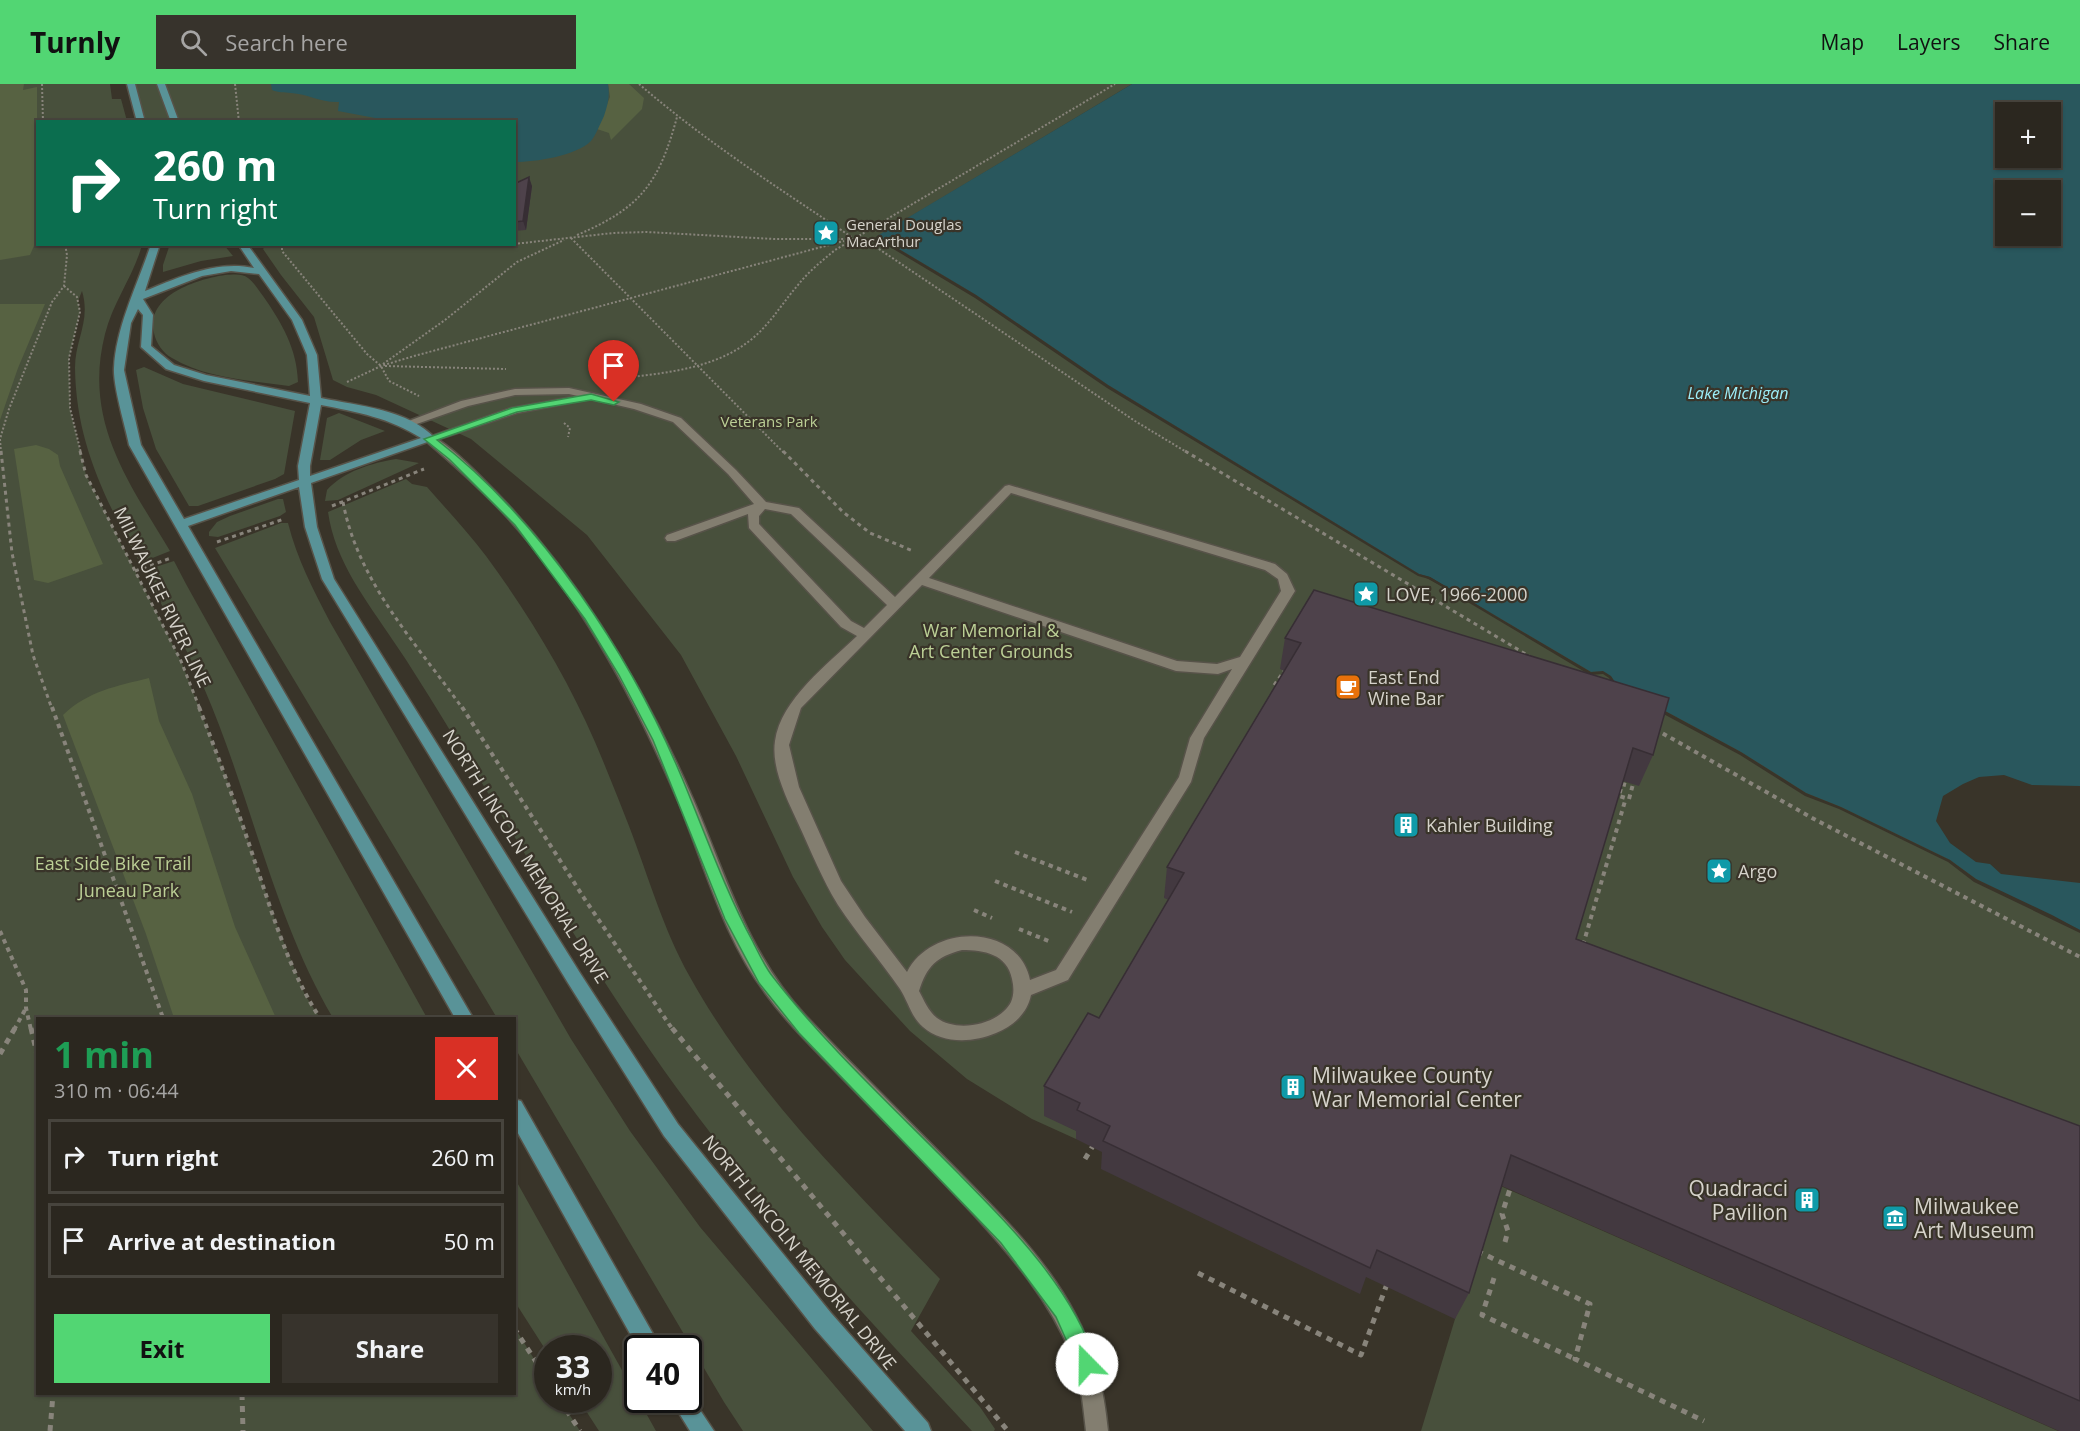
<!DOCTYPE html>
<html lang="en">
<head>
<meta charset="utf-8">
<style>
  :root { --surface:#2b271f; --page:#37332c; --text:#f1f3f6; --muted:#a6a5a4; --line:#47443d; --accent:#52d673 }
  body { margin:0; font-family:"Open Sans",sans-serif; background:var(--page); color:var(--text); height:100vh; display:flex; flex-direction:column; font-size:22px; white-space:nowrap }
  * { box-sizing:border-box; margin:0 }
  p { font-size:20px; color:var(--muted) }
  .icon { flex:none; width:33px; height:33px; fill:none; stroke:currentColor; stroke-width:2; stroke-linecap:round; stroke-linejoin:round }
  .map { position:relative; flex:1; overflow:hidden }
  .panel { position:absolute; left:36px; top:933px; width:480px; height:378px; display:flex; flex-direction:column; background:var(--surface); border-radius:0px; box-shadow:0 2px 4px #0004,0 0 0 2px var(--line) }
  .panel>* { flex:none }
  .top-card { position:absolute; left:36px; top:36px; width:480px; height:126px; border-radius:0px; box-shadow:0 2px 4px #0004,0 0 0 2px var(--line); background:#0b6e4f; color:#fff; overflow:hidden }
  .fabs { position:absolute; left:1995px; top:18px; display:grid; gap:12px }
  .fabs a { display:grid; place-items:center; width:66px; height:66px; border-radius:0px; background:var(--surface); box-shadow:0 2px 4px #0004,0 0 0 2px var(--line); font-size:30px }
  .speed { position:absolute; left:534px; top:1251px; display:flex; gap:12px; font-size:30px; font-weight:700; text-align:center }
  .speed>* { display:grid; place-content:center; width:78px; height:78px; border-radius:50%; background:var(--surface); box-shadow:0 2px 4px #0004,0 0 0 2px var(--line); line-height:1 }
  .speed small { font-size:15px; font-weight:400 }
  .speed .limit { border:3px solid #111; border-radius:9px; background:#fff; color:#111 }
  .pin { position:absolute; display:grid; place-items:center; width:51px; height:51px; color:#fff; margin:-62px -26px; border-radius:50% 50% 50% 0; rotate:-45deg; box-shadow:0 0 6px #0007 }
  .pin .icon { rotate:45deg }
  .me { position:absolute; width:66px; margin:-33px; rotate:338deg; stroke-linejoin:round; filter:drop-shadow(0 0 4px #0008) }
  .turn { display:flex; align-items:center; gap:21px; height:126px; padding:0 18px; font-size:27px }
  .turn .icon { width:78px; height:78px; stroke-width:2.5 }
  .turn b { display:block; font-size:42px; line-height:51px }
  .round { display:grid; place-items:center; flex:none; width:63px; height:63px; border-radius:0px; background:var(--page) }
  .summary { display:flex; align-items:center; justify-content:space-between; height:102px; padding:0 18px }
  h1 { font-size:36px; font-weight:700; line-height:45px; color:#1e9e55 }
  .cta { display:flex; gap:12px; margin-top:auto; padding:12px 18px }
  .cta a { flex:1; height:69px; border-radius:0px; background:var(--accent); color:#111; font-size:24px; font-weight:700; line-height:69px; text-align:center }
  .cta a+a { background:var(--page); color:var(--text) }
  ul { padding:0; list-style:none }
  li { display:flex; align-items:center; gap:18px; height:75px; margin:0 12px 9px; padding:0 6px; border:3px solid var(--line); border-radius:0px }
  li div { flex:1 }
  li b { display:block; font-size:22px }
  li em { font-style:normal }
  header { display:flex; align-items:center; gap:36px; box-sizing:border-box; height:84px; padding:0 30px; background:var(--accent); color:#111 }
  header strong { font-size:28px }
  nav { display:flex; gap:33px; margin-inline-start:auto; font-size:21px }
  .search { width:420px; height:54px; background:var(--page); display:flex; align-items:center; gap:15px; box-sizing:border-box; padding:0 21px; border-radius:0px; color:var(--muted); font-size:22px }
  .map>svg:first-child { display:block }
  .green { fill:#48503c }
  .forest { fill:#576242 }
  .water { fill:#29575d; fill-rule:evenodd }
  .pier { fill:#393429 }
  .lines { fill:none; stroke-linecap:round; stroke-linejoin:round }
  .lane-casing { stroke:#575349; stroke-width:3 }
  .secondary-casing { stroke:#575349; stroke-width:3 }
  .primary-casing { stroke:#575349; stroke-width:3 }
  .path-far3 { stroke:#88847b; stroke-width:2; stroke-dasharray:2 2; stroke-linecap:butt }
  .path-far2 { stroke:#88847b; stroke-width:3; stroke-dasharray:4 4; stroke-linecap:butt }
  .path-far1 { stroke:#88847b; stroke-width:4; stroke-dasharray:4.5 4.5; stroke-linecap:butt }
  .path { stroke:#88847b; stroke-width:5; stroke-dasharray:6 6; stroke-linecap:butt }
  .lane { fill:#837e70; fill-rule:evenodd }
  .secondary { fill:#837e70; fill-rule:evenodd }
  .primary { fill:#599398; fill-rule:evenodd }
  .wall { fill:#433940 }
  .shaded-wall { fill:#372e34 }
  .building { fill:#4e424b; stroke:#372e34; stroke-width:1.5 }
  .route { fill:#52d673; stroke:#358b4b; stroke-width:1.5 }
  .labels { text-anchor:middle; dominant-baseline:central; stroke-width:4.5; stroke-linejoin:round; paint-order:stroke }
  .far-poi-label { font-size:15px; fill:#d6d3cb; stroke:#393429; text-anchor:start }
  .far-park-label { font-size:15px; fill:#bcd096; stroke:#393429 }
  .far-water-label { font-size:16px; font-style:italic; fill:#9ceef9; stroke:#393429 }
  .poi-label { font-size:18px; fill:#d6d3cb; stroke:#393429; text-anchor:start }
  .street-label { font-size:18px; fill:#d6d3cb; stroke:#393429 }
  .park-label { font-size:18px; fill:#bcd096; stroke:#393429 }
  .near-poi-label { font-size:21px; fill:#d6d3cb; stroke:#393429; text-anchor:start }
</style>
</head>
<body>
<header>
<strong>Turnly</strong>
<div class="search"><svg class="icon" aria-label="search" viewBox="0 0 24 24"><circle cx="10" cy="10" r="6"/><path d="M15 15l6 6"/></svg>Search here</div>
<nav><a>Map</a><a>Layers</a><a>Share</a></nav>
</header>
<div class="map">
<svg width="2080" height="1347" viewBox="0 0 2080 1347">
  <rect width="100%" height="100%" fill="#393429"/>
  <!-- green -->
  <path class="green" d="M0 0H110L112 15H121L127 37 38 38V160L142 161C134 191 113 218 105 250 83 337 128 397 170 467L140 479C105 415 76 359 75 284 75 255 91 237 82 207L78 217 80 228 69 274 70 324 86 391 181 577 231 706 276 839 305 911 320 934H38V1310H514L515 1244 547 1296 548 1316H560L580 1347H0Z
    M131 0H1132L878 152 976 211 1108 301 1419 490 2080 846V1083L1561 886 1619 696 1638 702 1280 585 1295 590 1164 813 1180 821 1044 1031 1079 1048 1076 1055 1032 1035 967 995 910 947 845 876 822 843 793 793 736 672 681 571 587 451 471 355 376 311 347 303 333 296 314 233 281 191 263 165 267 160H514V38L141 37Z
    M170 160 224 161 233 172 201 177 163 188V181Z
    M225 191C232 191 242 189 248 194 254 198 259 207 263 212 282 239 297 265 298 298L289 302C250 296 207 295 172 274 163 269 156 259 154 249 145 211 198 195 225 191Z
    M144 283 183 300 295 327 284 390 275 395 198 422H189L156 365 143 324 136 286Z
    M339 329 385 347 361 356 330 376H320L327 334Z
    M396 375 419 379 338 416 325 417 327 406C344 387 372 379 396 375Z
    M406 395 412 400 427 403C447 426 468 448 486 472 528 529 567 593 595 658 607 686 618 714 629 742 649 794 663 845 690 893 754 1008 849 1101 940 1195L911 1247 980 1323 995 1345 994 1347H972C869 1236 765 1126 676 1003 590 884 517 755 440 630 425 606 410 581 394 558 367 517 335 478 328 428Z
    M278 415H283L286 428 280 432 218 453 209 452V448L217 438 230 432Z
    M281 439H288C297 475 313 505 330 538L571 955 630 1047 700 1143 873 1347H743L724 1318 515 964 514 934H497L215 464Z
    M174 477 186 500 427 934H333C273 832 251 712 204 604 187 564 164 525 143 487Z
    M514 1093 656 1347H599L579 1316H598V1264H548L547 1268 515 1218Z
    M1496 1100 2058 1347H1421Z"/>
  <!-- forest -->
  <path class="forest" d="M0 0H24L23 6 37 3V155L30 171 0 176Z
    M608 0H629L644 14 642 25 611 56 609 49 597 45 610 13Z
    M0 220H45L18 284 0 336Z
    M36 361 49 365 58 371 60 382 103 480 48 499 34 496 14 365Z
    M149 594 159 637 192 710 235 843 276 934H174L146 850 63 631C88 607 117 602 149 594Z"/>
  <!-- water -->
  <path class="water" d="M271 0H608C610 12 608 20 604 32 600 40 596 51 591 57 576 72 535 78 515 78L514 38 391 37 338 27 339 18C322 19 308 10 291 9 284 8 279 9 272 6Z
    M1132 0H2080V846L1976 795 1950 776 1841 723 1806 709 1741 668 1617 601C1609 589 1605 587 1591 588L1430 493 1419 490 1108 301 976 211 877 152ZM2006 28H2050V74H2006ZM2006 106H2050V152H2006Z"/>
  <!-- pier -->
  <path class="pier" d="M877 152 976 211 1108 301 1419 490 1430 493 1591 588 1603 587 1611 592 1617 601 1741 668 1806 709 1841 723 1950 776 1976 795 2052 831 2080 846V849L1974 798 1948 778 1839 725 1805 712 1740 671 1615 604 1609 594 1603 590 1590 591 1429 495 1418 492 1107 304 975 214 875 154Z
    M2004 691 2032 701 2080 702V799L2001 790 1990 780 1976 778 1950 759 1936 737 1943 712 1963 700 1979 693Z"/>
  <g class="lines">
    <!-- lane casing -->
    <g class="lane-casing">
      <path id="lane" d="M569 304 641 320 681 334 736 386 766 418 799 424 895 513 1005 402 1009 401 1275 480 1287 490 1295 507 1204 654 1191 698 1068 896 1031 911C1027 930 1013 942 996 949 973 959 942 960 923 943 911 933 908 917 900 905 880 876 857 850 838 821 822 795 811 767 798 739 787 715 771 684 775 657 781 615 828 580 857 552L841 543 749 444 748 430 675 457H667L665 454 667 451 754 420 728 390 673 338 634 325 591 315 517 329 430 358 424 355 511 324 578 312 569 310 515 311 468 322 411 342H403L401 340 461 317 515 305ZM1011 409 1265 486 1278 495 1281 507 1240 573 1217 580 1177 577 929 494ZM765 425 791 430 887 521 864 544 851 537 759 440V432ZM922 501 1176 587 1218 590 1232 585 1190 654 1179 693 1056 886 1030 896C1018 838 931 840 907 888L865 833 841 797 799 703 789 661 801 624ZM962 866C984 866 1007 870 1012 895 1014 903 1014 911 1011 918 999 941 957 949 937 934 928 927 924 916 919 907 927 882 936 873 962 866Z"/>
    </g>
    <!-- secondary casing -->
    <g class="secondary-casing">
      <path id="secondary" d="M430 352C446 356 482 394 495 407 581 495 644 603 693 715 727 793 746 867 805 931 856 985 909 1037 961 1090 1003 1133 1047 1176 1075 1230 1095 1267 1104 1305 1108 1347H1086C1083 1321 1081 1294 1071 1270 1050 1217 1012 1173 974 1131 930 1084 884 1037 839 991 814 965 787 939 766 910 723 853 705 782 678 717 635 615 581 514 506 432 481 405 454 381 426 357L424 355Z"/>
    </g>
    <!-- primary casing -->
    <g class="primary-casing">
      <path id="primary" d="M127 0H135L145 38H137Z
        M157 0H165L179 38H171Z
        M151 160H160L145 207C179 193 217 176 254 184L238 160H247L302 236 317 271 321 314C359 322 408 325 436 355L311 399 317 443 334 495 580 889 678 1040 831 1229 928 1339 931 1347H905L815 1245 664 1052 568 899 322 495 305 443 299 403 188 442 473 934H455L129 361C125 341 113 303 114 284 116 242 138 200 151 160ZM231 187 259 190 292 236 307 271 310 312 206 291 174 281 151 262 153 231 143 215 202 192ZM138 225 143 231 141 263 166 285 204 297 310 319 298 382 299 396 184 435 141 361 124 286 131 239ZM321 321C357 328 390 334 421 354L310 392V382Z
        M514 1015 521 1017 661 1264H638L514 1042Z
        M688 1308 714 1347H690L671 1316H688Z"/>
    </g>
    <!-- path-far3 -->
    <path class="path-far3" d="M42 0 43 38
      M235 0 239 38
      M639 0C706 58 780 105 853 154
      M577 151C641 124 659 99 677 33
      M571 154 784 369
      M282 160V167L367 270 381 282 389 297 419 312
      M465 160H514
      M514 160 613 149 647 148 774 155H853L870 159 1135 337 1188 369
      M64 202 77 213 80 228 69 274 70 324 81 369
      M383 280 445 236 517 178 564 156
      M385 282 506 285
      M622 294C667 289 718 284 753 254 771 239 783 218 798 201 809 187 822 177 835 166L1115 0
      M347 298 381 282 414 272 844 157
      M564 339 570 344 568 353
      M1 369 0 355 9 325 52 218 64 202 67 171 65 160"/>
    <!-- path-far2 -->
    <path class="path-far2" d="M1 367 12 469 33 571 52 625
      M80 367 86 391 181 577 200 625
      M783 367 843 428 870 449 913 467
      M1185 367 1529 572
      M343 418C358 499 417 560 463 625
      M332 422 424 385
      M217 458 284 435
      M135 487 171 474
      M1274 601 1284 587"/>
    <!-- path-far1 -->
    <path class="path-far1" d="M52 623 163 934
      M199 623C219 675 238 726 255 778 273 831 289 887 320 934
      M462 623 584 814 673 946
      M1655 645 1814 735 2080 873
      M1626 701 1622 700 1619 712 1629 715 1633 700
      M1015 768 1090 797
      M995 797 1072 828
      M974 826 992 834
      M1019 845 1051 858
      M0 847 26 906V924L31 946
      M1583 861 1625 717
      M14 946 26 924"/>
    <!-- path -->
    <path class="path" d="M31 944 38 975
      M672 944 1008 1347
      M0 970 15 944
      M1085 1075 1094 1060
      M1505 1158 1508 1147 1502 1130 1510 1105
      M1477 1167 1590 1220 1575 1275 1704 1337
      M1198 1189 1361 1271 1387 1200
      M1494 1194 1482 1231 1575 1275
      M514 1244 548 1296
      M242 1310 243 1347
      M560 1316 580 1347
      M50 1347 53 1310"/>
    <!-- lane -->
    <use href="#lane" class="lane"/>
    <!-- secondary -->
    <use href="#secondary" class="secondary"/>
    <!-- primary -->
    <use href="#primary" class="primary"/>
  </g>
  <!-- wall -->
  <path class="wall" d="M514 100 532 102 526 146 514 147Z
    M1285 554 1653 671 1639 702 1623 697 1576 855 2080 1042V1347H2059L1502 1102 1469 1209 1455 1235 1366 1193 1360 1210 1101 1085 1102 1068 1076 1055V1047L1044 1032V1002L1099 934 1169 816 1164 814 1167 783 1284 587 1280 585Z"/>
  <!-- shaded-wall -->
  <path class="shaded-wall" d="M529 93 532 102 526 146 523 137Z"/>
  <!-- building -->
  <path class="building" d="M529 93 523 137 514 138V100Z
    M1314 506 1669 614 1653 671 1633 664 1576 855 2080 1042V1317L1511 1071 1469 1209 1377 1166 1370 1184 1103 1057 1110 1042 1077 1026 1080 1019 1044 1002 1088 929 1099 934 1184 789 1167 783 1301 559 1285 554Z"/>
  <!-- route -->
  <path class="route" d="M591 310 619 318 614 321 591 316 517 328 437 356C542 437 631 572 682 694 705 749 725 806 753 858 759 870 765 883 773 893 828 964 896 1026 959 1090 1014 1146 1072 1204 1097 1280L1094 1287 1087 1290 1080 1287 1056 1233 1001 1159 799 949 759 899 725 835 653 656 619 591 585 535 515 441 449 375 424 355 512 324Z"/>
  <!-- icons -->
  <defs>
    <g id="sight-square" transform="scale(1.35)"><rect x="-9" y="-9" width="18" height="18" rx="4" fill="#0f9aa8" stroke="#393429"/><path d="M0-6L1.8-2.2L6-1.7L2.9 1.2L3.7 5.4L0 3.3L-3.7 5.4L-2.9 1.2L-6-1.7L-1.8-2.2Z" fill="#fff"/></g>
    <g id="cafe-square" transform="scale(1.35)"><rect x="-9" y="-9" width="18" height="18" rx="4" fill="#e8710a" stroke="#393429"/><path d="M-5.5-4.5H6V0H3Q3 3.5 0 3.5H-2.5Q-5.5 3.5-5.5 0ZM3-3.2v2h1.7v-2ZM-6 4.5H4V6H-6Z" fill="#fff"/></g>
    <g id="building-square" transform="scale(1.35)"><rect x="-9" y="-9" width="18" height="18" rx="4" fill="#0f9aa8" stroke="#393429"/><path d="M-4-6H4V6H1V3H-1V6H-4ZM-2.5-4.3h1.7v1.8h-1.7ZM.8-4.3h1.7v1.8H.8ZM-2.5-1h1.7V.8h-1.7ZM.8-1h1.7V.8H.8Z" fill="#fff"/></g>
    <g id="museum-square" transform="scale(1.35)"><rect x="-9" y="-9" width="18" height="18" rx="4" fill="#0f9aa8" stroke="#393429"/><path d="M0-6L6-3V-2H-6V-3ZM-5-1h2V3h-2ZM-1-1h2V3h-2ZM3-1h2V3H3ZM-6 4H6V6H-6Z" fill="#fff"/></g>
  </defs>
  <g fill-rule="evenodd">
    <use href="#sight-square" x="826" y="149"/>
    <use href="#sight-square" x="1366" y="510"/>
    <use href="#cafe-square" x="1348" y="603"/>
    <use href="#building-square" x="1406" y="741"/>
    <use href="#sight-square" x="1719" y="787"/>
    <use href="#building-square" x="1293" y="1003"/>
    <use href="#building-square" x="1807" y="1116"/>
    <use href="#museum-square" x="1895" y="1134"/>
  </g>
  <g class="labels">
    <!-- far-poi labels -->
    <g class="far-poi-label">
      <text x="846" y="140">General Douglas<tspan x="846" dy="17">MacArthur</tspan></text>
    </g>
    <!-- far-park labels -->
    <g class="far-park-label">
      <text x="769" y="337">Veterans Park</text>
    </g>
    <!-- far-water labels -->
    <g class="far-water-label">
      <text x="1738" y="309">Lake Michigan</text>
    </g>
    <!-- poi labels -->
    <g class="poi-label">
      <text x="1386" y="510">LOVE, 1966-2000</text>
      <text x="1368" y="593">East End<tspan x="1368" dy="21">Wine Bar</tspan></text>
      <text x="1426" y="741">Kahler Building</text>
      <text x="1738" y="787">Argo</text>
    </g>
    <!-- street labels -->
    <g class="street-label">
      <text transform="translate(163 513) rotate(64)">MILWAUKEE RIVER LINE</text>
      <text transform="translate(526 772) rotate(58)">NORTH LINCOLN MEMORIAL DRIVE</text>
      <text transform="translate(800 1168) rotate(51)">NORTH LINCOLN MEMORIAL DRIVE</text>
    </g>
    <!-- park labels -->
    <g class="park-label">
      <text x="991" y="546">War Memorial &amp;<tspan x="991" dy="21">Art Center Grounds</tspan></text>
      <text x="113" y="779">East Side Bike Trail</text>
      <text x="129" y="806">Juneau Park</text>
    </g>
    <!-- near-poi labels -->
    <g class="near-poi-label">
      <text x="1312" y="991">Milwaukee County<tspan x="1312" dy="24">War Memorial Center</tspan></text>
      <text x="1788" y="1104" text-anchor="end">Quadracci<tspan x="1788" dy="24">Pavilion</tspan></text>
      <text x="1914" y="1122">Milwaukee<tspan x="1914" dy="24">Art Museum</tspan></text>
    </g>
  </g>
</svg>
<div class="fabs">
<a>+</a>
<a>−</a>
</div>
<div class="speed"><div>33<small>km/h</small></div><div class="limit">40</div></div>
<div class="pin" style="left:614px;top:318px;background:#d93025"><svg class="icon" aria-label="arrive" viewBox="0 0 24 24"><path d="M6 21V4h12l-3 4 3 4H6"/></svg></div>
<svg class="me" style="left:1087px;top:1280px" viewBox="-20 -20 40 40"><circle r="19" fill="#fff"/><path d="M0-13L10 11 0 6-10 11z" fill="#52d673"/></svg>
<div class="top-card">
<div class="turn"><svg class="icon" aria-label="right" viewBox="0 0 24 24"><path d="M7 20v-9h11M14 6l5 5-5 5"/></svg><div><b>260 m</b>Turn right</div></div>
</div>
<section class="panel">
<div class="summary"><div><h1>1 min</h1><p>310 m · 06:44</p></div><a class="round" style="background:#d93025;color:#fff"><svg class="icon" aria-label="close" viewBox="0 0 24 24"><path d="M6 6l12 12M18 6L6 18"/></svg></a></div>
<ul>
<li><svg class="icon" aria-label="right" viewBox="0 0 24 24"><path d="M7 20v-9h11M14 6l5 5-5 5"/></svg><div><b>Turn right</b></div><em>260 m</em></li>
<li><svg class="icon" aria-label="arrive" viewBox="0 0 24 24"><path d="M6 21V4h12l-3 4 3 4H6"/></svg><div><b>Arrive at destination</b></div><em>50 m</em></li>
</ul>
<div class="cta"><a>Exit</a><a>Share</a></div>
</section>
</div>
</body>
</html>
